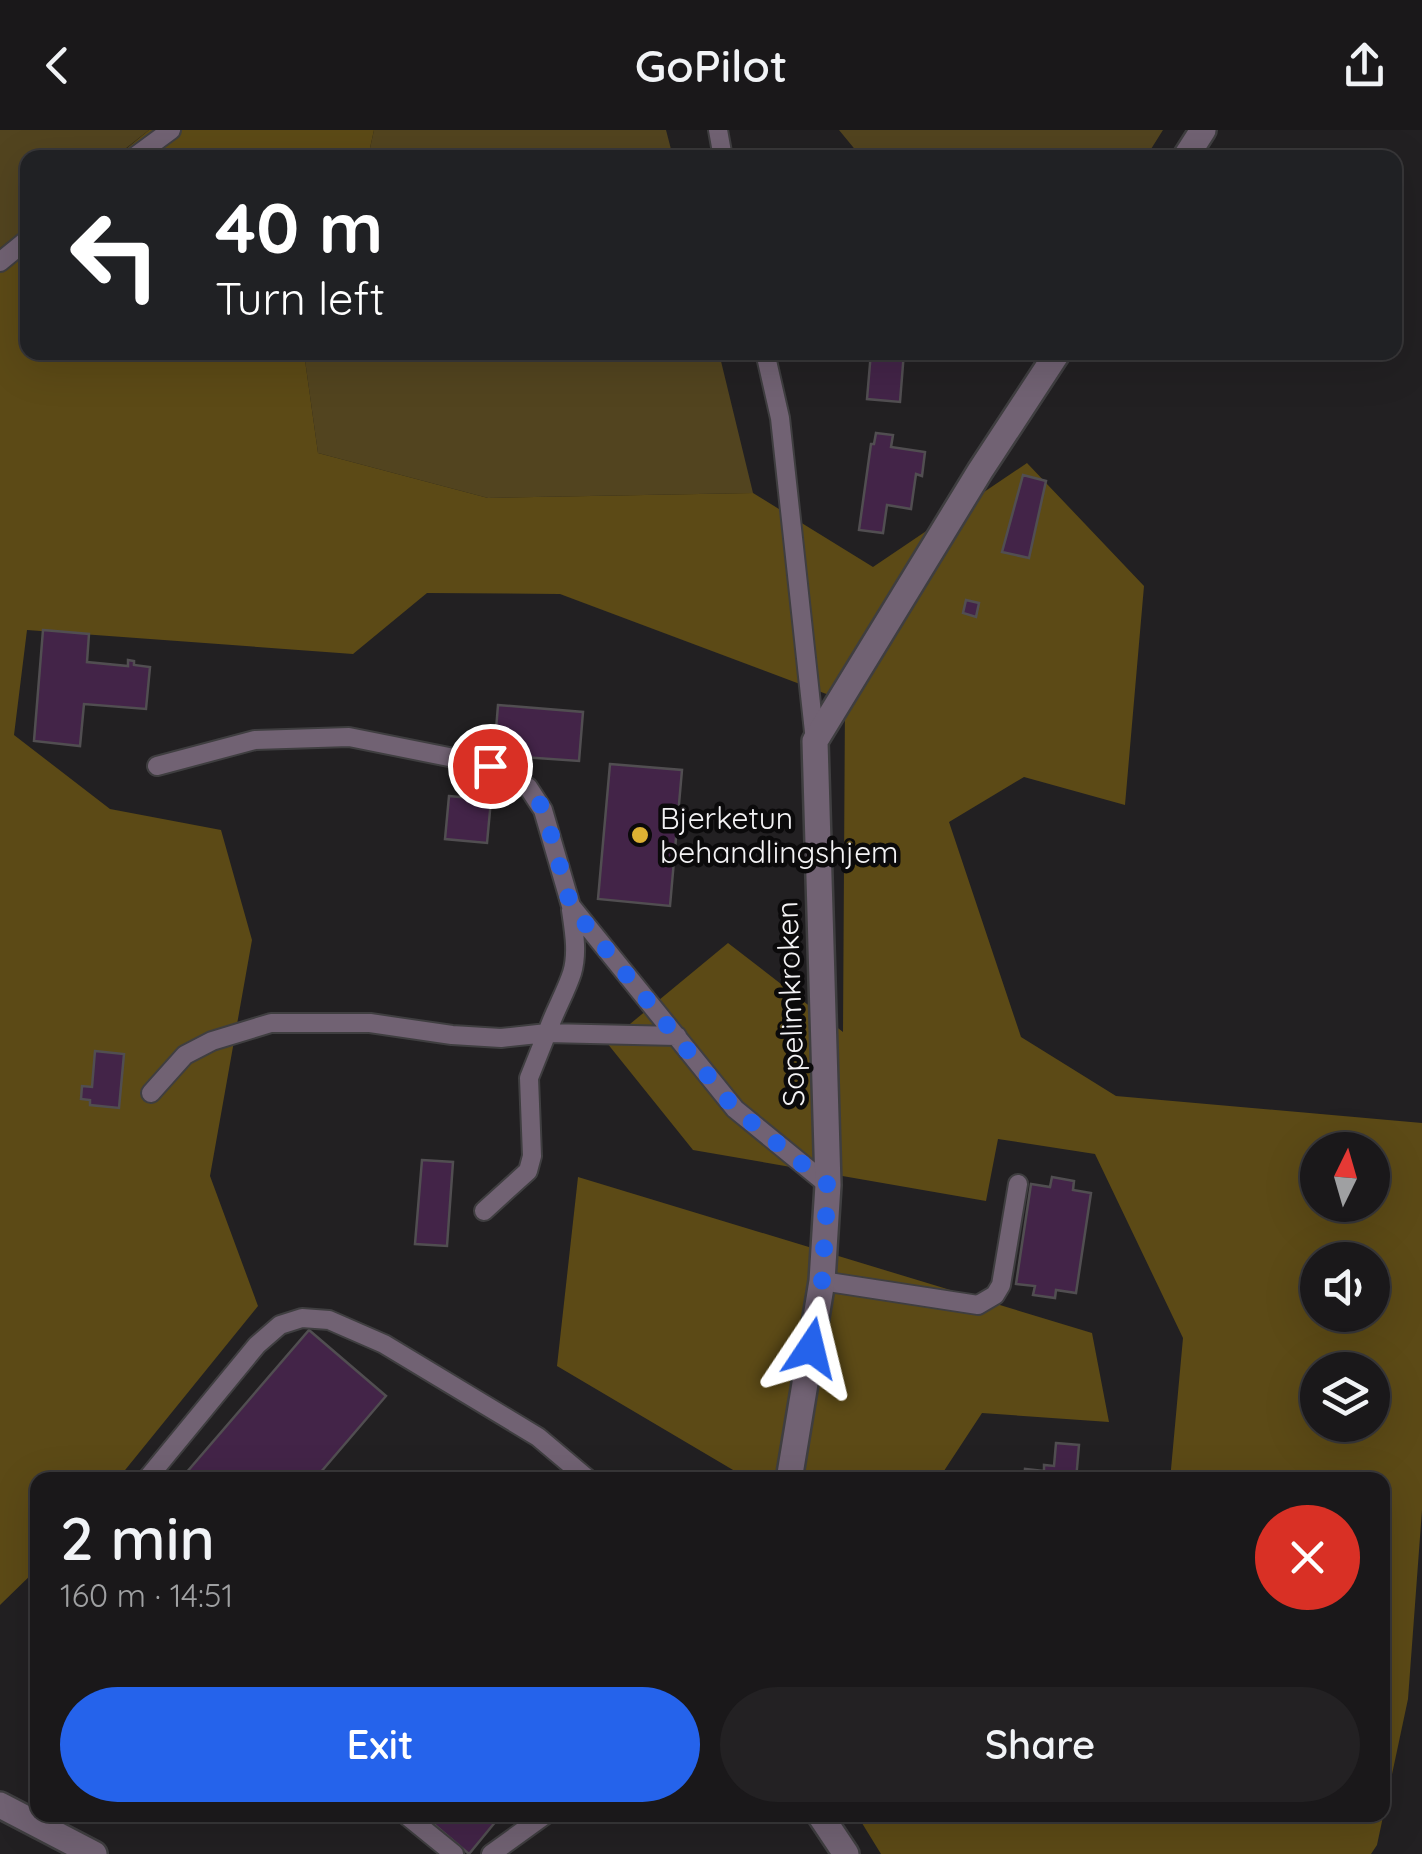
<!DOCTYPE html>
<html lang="en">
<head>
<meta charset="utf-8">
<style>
  :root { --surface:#1a181a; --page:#232123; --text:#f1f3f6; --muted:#9fa0a2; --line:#383739; --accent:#2563eb }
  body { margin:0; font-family:Quicksand,sans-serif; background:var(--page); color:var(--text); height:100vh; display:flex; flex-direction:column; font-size:38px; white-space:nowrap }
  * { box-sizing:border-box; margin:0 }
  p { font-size:32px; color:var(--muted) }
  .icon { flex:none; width:55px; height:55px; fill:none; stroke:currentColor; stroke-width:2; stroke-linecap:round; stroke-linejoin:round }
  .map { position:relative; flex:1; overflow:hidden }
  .sheet { position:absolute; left:30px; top:1342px; width:1360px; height:350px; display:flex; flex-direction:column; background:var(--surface); border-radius:20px; box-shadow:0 10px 40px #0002,0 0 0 2px var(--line) }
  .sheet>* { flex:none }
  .guide { position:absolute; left:20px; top:20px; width:1382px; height:210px; border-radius:20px; box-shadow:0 10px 40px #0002,0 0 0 2px var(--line); background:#202124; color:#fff; overflow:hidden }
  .needle { width:65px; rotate:5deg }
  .fabs { position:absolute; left:1300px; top:1002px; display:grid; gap:20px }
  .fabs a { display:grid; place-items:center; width:90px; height:90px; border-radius:50%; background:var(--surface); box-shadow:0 10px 40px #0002,0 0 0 2px var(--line); font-size:50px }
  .pin { position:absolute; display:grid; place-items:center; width:85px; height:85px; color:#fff; margin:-42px; border:5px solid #fff; border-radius:50%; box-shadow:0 2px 10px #0007 }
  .me { position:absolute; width:110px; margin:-55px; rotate:10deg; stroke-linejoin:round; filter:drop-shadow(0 0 8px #0008) }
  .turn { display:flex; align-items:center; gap:35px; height:210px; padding:0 30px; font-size:45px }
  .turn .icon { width:130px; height:130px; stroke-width:2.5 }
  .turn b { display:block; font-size:70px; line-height:85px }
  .round { display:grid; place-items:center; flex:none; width:105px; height:105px; border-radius:52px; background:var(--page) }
  .head { display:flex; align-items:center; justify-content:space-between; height:170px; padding:0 30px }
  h1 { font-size:60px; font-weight:600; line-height:75px }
  .action { display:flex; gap:20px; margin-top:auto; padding:20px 30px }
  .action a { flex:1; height:115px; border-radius:60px; background:var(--accent); color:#fff; font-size:40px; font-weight:600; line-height:115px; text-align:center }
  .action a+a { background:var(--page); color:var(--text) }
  header { display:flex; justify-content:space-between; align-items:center; height:130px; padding:0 30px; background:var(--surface); font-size:45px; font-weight:600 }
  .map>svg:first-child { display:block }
  .green { fill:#52441f }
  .forest { fill:#5c4a16; fill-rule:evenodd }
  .building { fill:#432448; stroke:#514e51; stroke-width:2.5 }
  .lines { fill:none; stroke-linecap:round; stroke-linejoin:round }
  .service-casing { stroke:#3f3e40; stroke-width:22 }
  .minor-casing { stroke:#3f3e40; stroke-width:30 }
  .tertiary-casing { stroke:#3f3e40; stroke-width:30 }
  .service { stroke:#716273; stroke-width:18 }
  .minor { stroke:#716273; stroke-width:25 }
  .tertiary { stroke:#716273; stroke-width:25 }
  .route { stroke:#2563eb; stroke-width:18; stroke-dasharray:0 32.4 }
  .poi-dot { fill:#ddb133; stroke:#0b0a0b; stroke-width:4 }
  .labels { text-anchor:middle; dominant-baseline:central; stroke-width:9; stroke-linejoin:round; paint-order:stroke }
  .poi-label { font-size:30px; fill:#f4f3f5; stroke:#0b0a0b; text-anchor:start }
  .street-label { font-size:30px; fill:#f4f3f5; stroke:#0b0a0b }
</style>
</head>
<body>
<header><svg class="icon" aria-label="back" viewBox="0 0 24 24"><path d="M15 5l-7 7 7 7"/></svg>GoPilot<svg class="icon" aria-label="share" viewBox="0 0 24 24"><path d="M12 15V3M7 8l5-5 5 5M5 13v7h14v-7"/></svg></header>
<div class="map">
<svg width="1422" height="1724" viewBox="0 0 1422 1724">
  <rect width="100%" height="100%" fill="#222022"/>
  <!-- green -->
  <path class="green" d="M0 0H149L115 27 28 28 27 97 0 118Z
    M374 0H666L673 27H368Z
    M839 0H1163L1146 27 862 28Z
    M304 223H719L753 363 488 368 318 323Z"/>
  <!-- forest -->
  <path class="forest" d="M149 0H374L368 27 115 28Z
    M27 97 28 222 304 223 318 323 488 368 753 363 873 437 1027 333 1144 456 1125 675 1024 647 949 692 1021 907 1116 966 1422 993V1380L1408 1569 1377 1715 1371 1724H881L857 1685H1382V1350H1170L1183 1208 1095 1024 998 1009 986 1071 693 1020 607 913 728 813 843 902 845 571 560 464 427 463 353 524 27 500 14 605 110 679 221 700 252 810 210 1046 258 1176 117 1350H38L37 1439 0 1475V118ZM1318 1020H1372V1075H1318ZM1318 1130H1372V1185H1318ZM1318 1240H1372V1295H1318Z
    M578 1047 1092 1203 1109 1292 982 1283 938 1350H750L557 1236Z"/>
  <!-- building -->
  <path class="building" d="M871 222H904L900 272 867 269Z
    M876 303 893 305 891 317 925 322 922 346 916 344 911 379 887 375 883 403 859 400 871 314H874Z
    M1023 345 1046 351 1029 428 1002 422Z
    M966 470 979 473 976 487 963 483Z
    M43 500 89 504 87 532 128 536V530L134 531V535L150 537 146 579 84 574 80 616 34 611Z
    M498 575 583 582 579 631 494 625Z
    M610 634 682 640 670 776 598 769Z
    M449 666 491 670 487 713 445 709Z
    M95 921 124 924 119 978 90 975V970L81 969 82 956 92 957Z
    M422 1030 453 1032 447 1116 415 1114Z
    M1052 1047 1074 1051 1073 1060 1091 1063 1076 1163 1056 1160 1055 1168 1033 1165 1035 1156 1016 1154 1031 1054 1050 1057Z
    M309 1200 386 1266 314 1350H180Z
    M1056 1313 1079 1315 1076 1350H1024L1025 1339 1044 1341V1335L1054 1336Z
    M423 1685H501L469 1724Z"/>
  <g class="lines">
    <!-- service casing -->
    <g class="service-casing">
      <path id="service" d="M718 0 723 28
        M133 28 171 0
        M0 132 28 109
        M765 222 780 288 815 611
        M157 636 255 610 349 607 489 635 528 657 543 680 571 776 735 979 828 1055
        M151 963 185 925 212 911 271 893H370L452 905 501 908 547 903C554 882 566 862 572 843 578 823 574 801 571 780
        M484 1081 528 1041 532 1026 529 948 547 903 677 906
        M822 1151 978 1175 995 1165 1001 1155 1018 1054
        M146 1350 257 1215 280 1195 302 1188 329 1190 384 1214 538 1307 589 1350
        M406 1685 454 1724
        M491 1724 545 1685"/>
    </g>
    <!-- minor casing -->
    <g class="minor-casing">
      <path id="minor" d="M1185 28 1203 0
        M789 1350 822 1151 828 1055 815 611 980 341 1058 222
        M820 1685 846 1724"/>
    </g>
    <!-- tertiary casing -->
    <g class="tertiary-casing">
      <path id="tertiary" d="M0 1675 94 1724"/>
    </g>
    <!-- service -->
    <use href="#service" class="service"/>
    <!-- minor -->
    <use href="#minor" class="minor"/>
    <!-- tertiary -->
    <use href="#tertiary" class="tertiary"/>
  </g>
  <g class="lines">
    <!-- route -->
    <path class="route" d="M490 636 528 657 544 680 571 776 734 978 828 1055 822 1151 811 1218"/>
  </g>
  <!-- markers -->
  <circle class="poi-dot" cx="640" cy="705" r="10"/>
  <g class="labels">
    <!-- poi labels -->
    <g class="poi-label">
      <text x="660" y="688">Bjerketun<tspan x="660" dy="34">behandlingshjem</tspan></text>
    </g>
    <!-- street labels -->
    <g class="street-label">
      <text transform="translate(790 874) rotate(-92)">Sopelimkroken</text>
    </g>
  </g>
</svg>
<div class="fabs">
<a><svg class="needle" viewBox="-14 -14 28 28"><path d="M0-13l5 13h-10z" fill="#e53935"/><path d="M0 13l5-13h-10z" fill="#9fa0a2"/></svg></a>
<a><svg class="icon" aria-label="sound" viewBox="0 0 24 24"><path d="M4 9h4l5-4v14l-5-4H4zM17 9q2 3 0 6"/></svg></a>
<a><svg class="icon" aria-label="layers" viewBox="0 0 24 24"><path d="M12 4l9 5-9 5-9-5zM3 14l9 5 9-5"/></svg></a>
</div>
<div class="pin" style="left:490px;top:636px;background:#d93025"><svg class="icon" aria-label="arrive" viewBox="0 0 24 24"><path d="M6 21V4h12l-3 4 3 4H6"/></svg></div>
<svg class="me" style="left:811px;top:1218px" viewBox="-20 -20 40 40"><path d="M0-17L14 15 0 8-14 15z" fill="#2563eb" stroke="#fff" stroke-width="4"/></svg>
<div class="guide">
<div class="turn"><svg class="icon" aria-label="left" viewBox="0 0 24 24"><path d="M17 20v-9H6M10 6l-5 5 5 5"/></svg><div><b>40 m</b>Turn left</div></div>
</div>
<section class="sheet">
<div class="head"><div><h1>2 min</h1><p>160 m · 14:51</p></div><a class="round" style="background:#d93025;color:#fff"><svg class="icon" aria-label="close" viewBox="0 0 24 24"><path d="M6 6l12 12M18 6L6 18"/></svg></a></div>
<div class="action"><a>Exit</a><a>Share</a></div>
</section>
</div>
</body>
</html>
